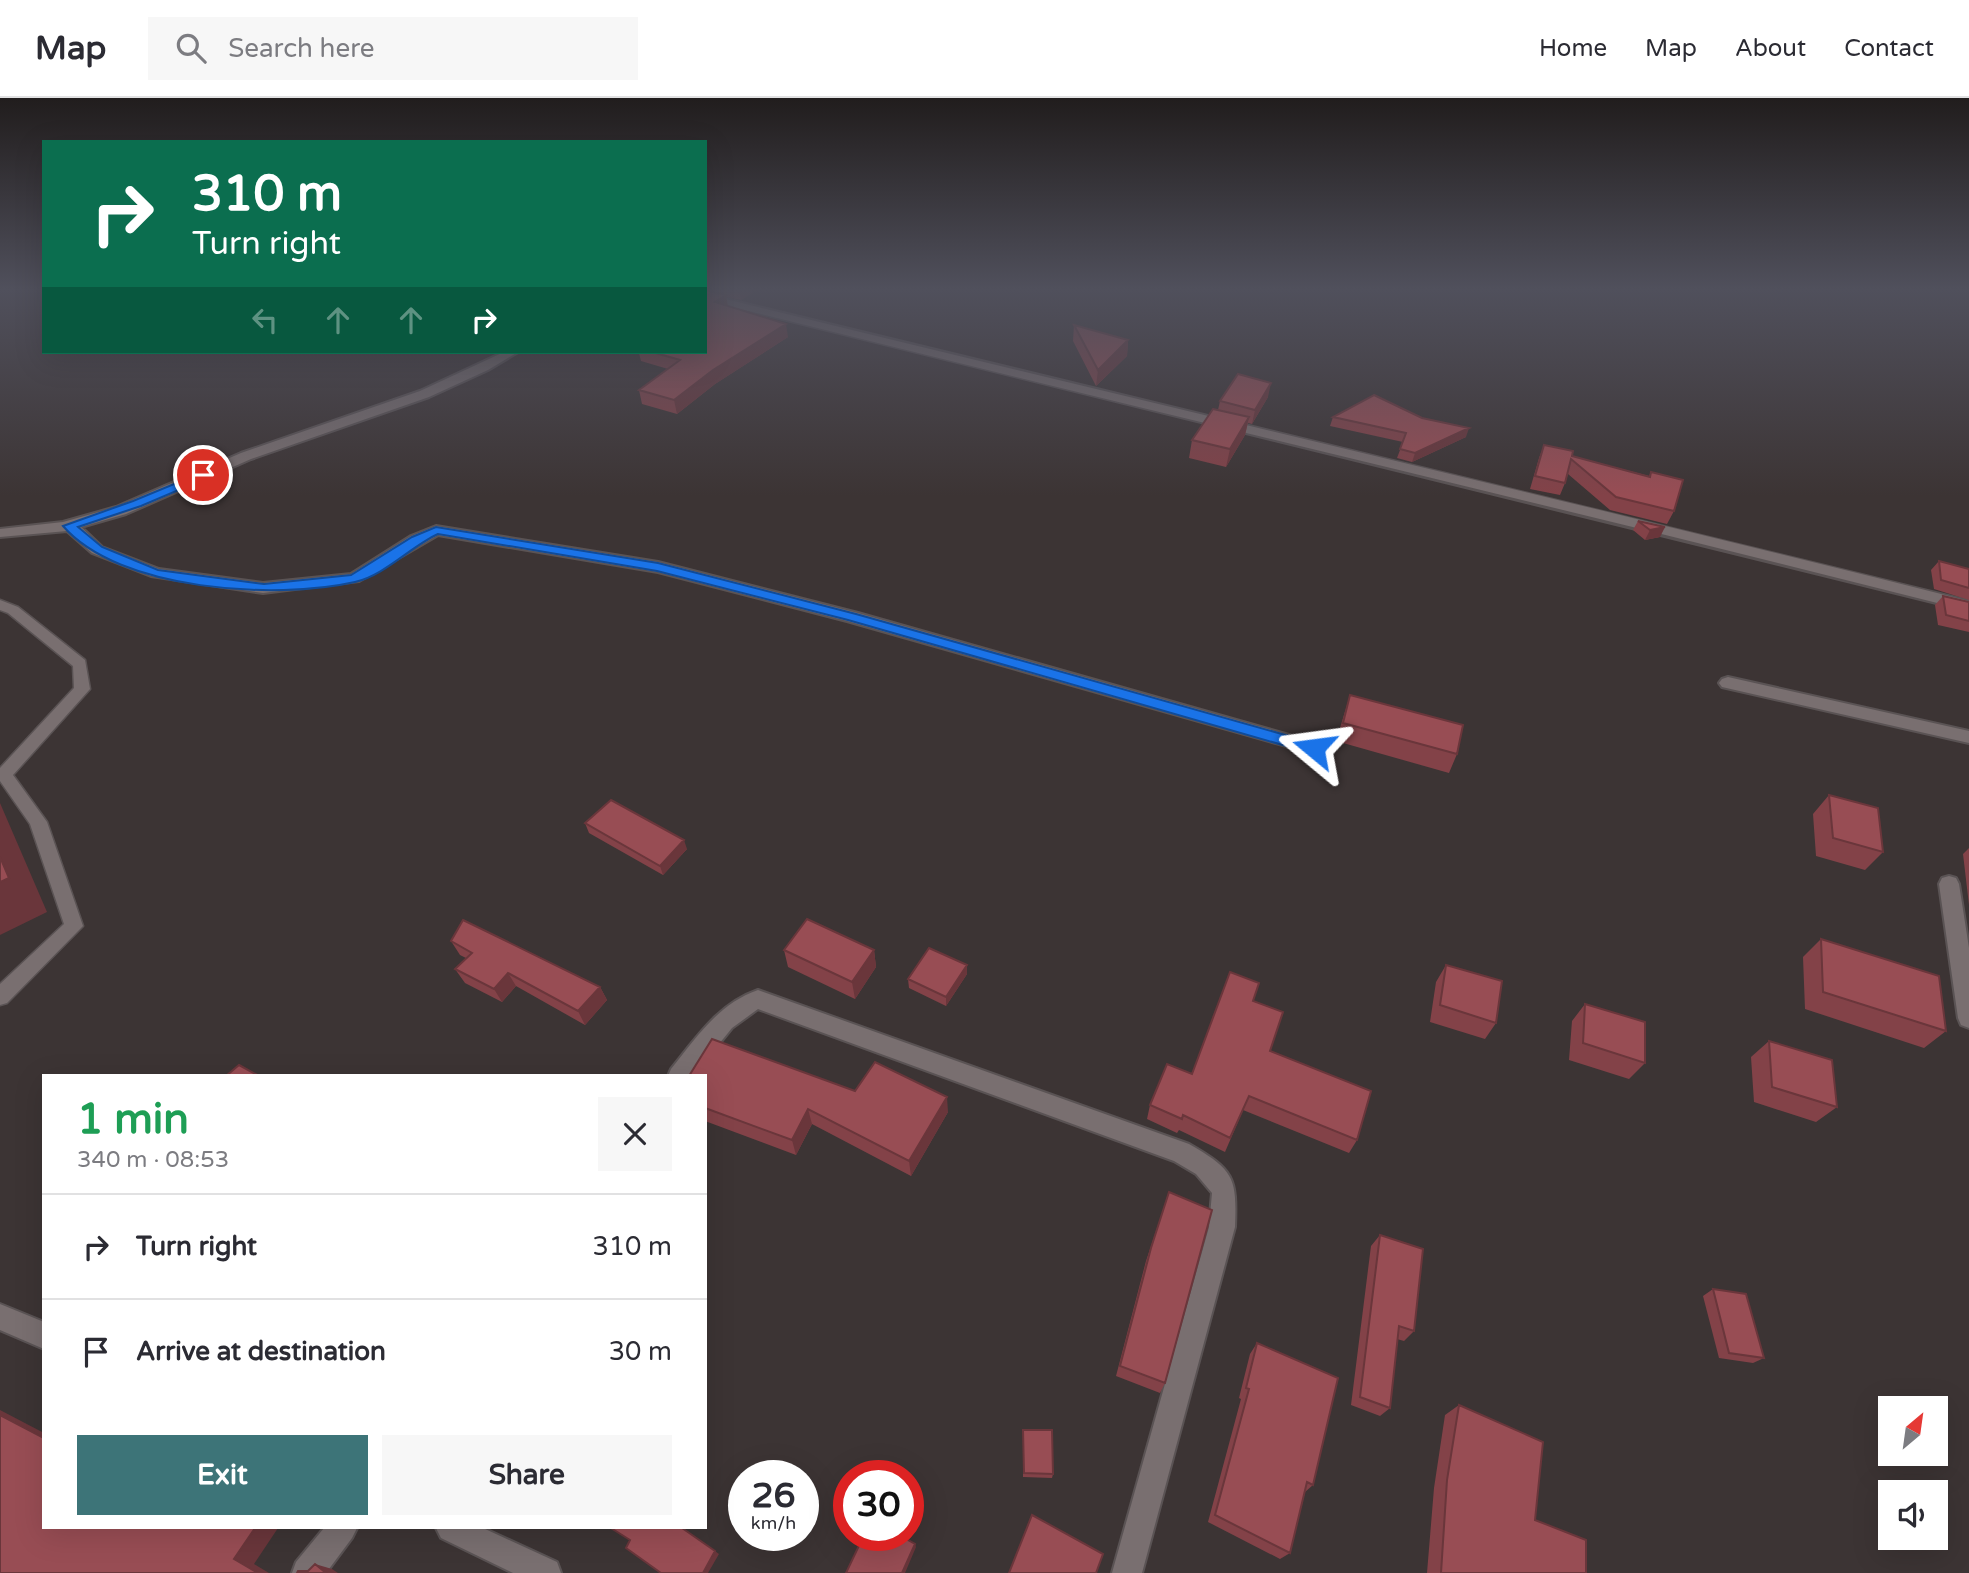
<!DOCTYPE html>
<html lang="en">
<head>
<meta charset="utf-8">
<style>
  :root { --surface:#fff; --page:#f7f7f7; --text:#2b2b33; --muted:#7c7c81; --line:#e1e1e2; --accent:#3d7478 }
  body { margin:0; font-family:"Varela Round",sans-serif; background:var(--page); color:var(--text); height:100vh; display:flex; flex-direction:column; font-size:26px; white-space:nowrap }
  * { box-sizing:border-box; margin:0 }
  p { font-size:23px; color:var(--muted) }
  .icon { flex:none; width:38px; height:38px; fill:none; stroke:currentColor; stroke-width:2; stroke-linecap:round; stroke-linejoin:round }
  .map { position:relative; flex:1; overflow:hidden }
  .panel { position:absolute; left:42px; top:976px; width:665px; height:455px; display:flex; flex-direction:column; background:var(--surface); border-radius:0px; box-shadow:0 7px 28px #0002 }
  .panel>* { flex:none }
  .hud { position:absolute; left:42px; top:42px; width:665px; height:214px; border-radius:0px; box-shadow:0 7px 28px #0002; background:#0b6e4f; color:#fff; overflow:hidden }
  .needle { width:46px; rotate:29deg }
  .buttons { position:absolute; left:1878px; top:1298px; display:grid; gap:14px }
  .buttons a { display:grid; place-items:center; width:70px; height:70px; border-radius:0px; background:var(--surface); box-shadow:0 7px 28px #0002; font-size:35px }
  .speed { position:absolute; left:728px; top:1362px; display:flex; gap:14px; font-size:35px; font-weight:700; text-align:center }
  .speed>* { display:grid; place-content:center; width:91px; height:91px; border-radius:50%; background:var(--surface); box-shadow:0 7px 28px #0002; line-height:1 }
  .speed small { font-size:18px; font-weight:400 }
  .speed .limit { border:10px solid #d22; background:#fff; color:#111 }
  .pin { position:absolute; display:grid; place-items:center; width:60px; height:60px; color:#fff; margin:-30px; border:4px solid #fff; border-radius:50%; box-shadow:0 2px 7px #0007 }
  .me { position:absolute; width:77px; margin:-38px; rotate:286deg; stroke-linejoin:round; filter:drop-shadow(0 0 5px #0008) }
  .turn { display:flex; align-items:center; gap:24px; height:147px; padding:0 35px; font-size:32px }
  .turn .icon { width:91px; height:91px; stroke-width:2.5 }
  .turn b { display:block; font-size:49px; line-height:60px }
  .lanes { display:flex; align-items:center; height:66px; padding:0 35px; background:#0003; justify-content:center; gap:35px; direction:ltr }
  .lanes .off { opacity:.35 }
  .round { display:grid; place-items:center; flex:none; width:74px; height:74px; border-radius:0px; background:var(--page) }
  .overview { display:flex; align-items:center; justify-content:space-between; height:119px; padding:0 35px }
  h1 { font-size:42px; font-weight:700; line-height:52px; color:#1e9e55 }
  .action { display:flex; gap:14px; margin-top:auto; padding:14px 35px }
  .action a { flex:1; height:80px; border-radius:0px; background:var(--accent); color:#fff; font-size:28px; font-weight:700; line-height:80px; text-align:center }
  .action a+a { background:var(--page); color:var(--text) }
  ul { padding:0; list-style:none }
  li { display:flex; align-items:center; gap:21px; height:105px; padding:0 35px; border-top:2px solid var(--line) }
  li div { flex:1 }
  li b { display:block; font-size:26px }
  li em { font-style:normal }
  header { display:flex; align-items:center; gap:42px; box-sizing:border-box; height:98px; padding:0 35px; background:var(--surface); border-bottom:2px solid var(--line) }
  header strong { font-size:33px }
  nav { display:flex; gap:38px; margin-inline-start:auto; font-size:24px }
  .search { width:490px; height:63px; background:var(--page); display:flex; align-items:center; gap:18px; box-sizing:border-box; padding:0 24px; border-radius:0px; color:var(--muted); font-size:26px }
  .map>svg:first-child { display:block }
  .lines { fill:none; stroke-linecap:round; stroke-linejoin:round }
  .service-casing { stroke:#5a5354; stroke-width:3 }
  .minor-casing { stroke:#5a5354; stroke-width:4 }
  .service { fill:#796f70; fill-rule:evenodd }
  .minor { fill:#796f70; fill-rule:evenodd }
  .wall { fill:#834248 }
  .shaded-wall { fill:#6a363b }
  .building { fill:#984d54; stroke:#6a363b; stroke-width:2 }
  .route { fill:#1a73e8; stroke:#114b97; stroke-width:2 }
</style>
</head>
<body>
<header>
<strong>Map</strong>
<div class="search"><svg class="icon" aria-label="search" viewBox="0 0 24 24"><circle cx="10" cy="10" r="6"/><path d="M15 15l6 6"/></svg>Search here</div>
<nav><a>Home</a><a>Map</a><a>About</a><a>Contact</a></nav>
</header>
<div class="map">
<svg width="1969" height="1475" viewBox="0 0 1969 1475">
  <rect width="100%" height="100%" fill="#3c3434"/>
  <g class="lines">
    <!-- service casing -->
    <g class="service-casing">
      <path id="service" d="M0 502 18 509 85 562 90 591 13 677 47 724 83 828 7 905 0 907V886L64 826 30 726 0 683V670L74 590 73 568 8 515 0 512Z"/>
    </g>
    <!-- minor casing -->
    <g class="minor-casing">
      <path id="minor" d="M705 196C1126 300 1548 397 1969 503V513C1549 406 1126 308 705 202Z
        M504 254H518L488 272 429 299 251 361 126 416 81 429 102 449 159 471 263 485 351 476 411 438 436 428 658 464 858 515 1314 644 1320 645 1323 650 1320 655 1314 656 847 523 658 474 438 437 359 483 263 495 151 478 92 455 67 433 0 439V431L63 424 116 409 241 355 420 293Z
        M1728 579 1969 633V645L1722 589 1719 585 1722 581Z
        M1949 778 1956 780 1959 786 1969 850V930L1961 927 1958 920 1939 786 1942 780Z
        M758 892 1189 1046C1234 1072 1237 1079 1235 1129L1142 1475H1112L1209 1129 1212 1095 1196 1076 1174 1063 758 911 732 930 693 978H668L671 971C697 939 718 906 758 892Z
        M0 1206 44 1224V1251L0 1232Z
        M324 1430H357L352 1440 326 1475H292L296 1464Z
        M436 1430H483L557 1464 561 1475H513L441 1440Z"/>
    </g>
    <!-- service -->
    <use href="#service" class="service"/>
    <!-- minor -->
    <use href="#minor" class="minor"/>
  </g>
  <!-- wall -->
  <path class="wall" d="M705 192H757L741 202 726 199 728 208 788 239 715 286 677 316 642 306 639 292 668 271 641 263 639 255 634 254H705Z
    M1074 227 1128 242 1127 258 1096 288 1073 243Z
    M1268 299 1252 326 1248 325 1245 337 1226 369 1189 360 1192 342 1218 312 1220 303Z
    M1333 319 1422 320 1466 339 1412 364 1397 360 1403 344 1330 328Z
    M1544 347 1572 358 1649 378 1651 374 1674 413 1667 426 1610 412 1568 376 1565 385 1560 397 1530 391 1539 360Z
    M1638 423 1660 439 1645 442 1633 432Z
    M1939 463 1969 471V502L1934 491 1931 472Z
    M1943 498 1969 504V534L1938 527 1935 507Z
    M1350 597 1457 656 1449 675 1336 643Z
    M1829 697 1883 754 1865 772 1816 758 1813 716Z
    M585 725 687 751 663 777 589 735Z
    M1969 750V807L1963 756Z
    M1821 841 1946 933 1924 950 1805 911 1803 859Z
    M451 843 600 889 607 902 585 927 516 888 502 904 465 885 455 871 466 860 460 857Z
    M784 852H874L876 869 855 901 788 869Z
    M1446 867 1496 925 1485 941 1430 924 1436 884Z
    M967 876 946 908 909 890 908 881Z
    M1253 903 1270 953 1357 1042 1349 1055 1243 1012 1225 1054 1179 1032 1177 1035 1147 1021 1150 1007 1192 976Z
    M1585 906 1645 965 1629 981 1569 962 1572 923Z
    M1769 943 1837 1009 1816 1024 1754 1004 1751 959Z
    M705 978 855 993 948 1014 911 1078 812 1026 796 1057 705 1023Z
    M1169 1094 1165 1285 1160 1295 1116 1278 1146 1163Z
    M1380 1137 1414 1233 1404 1243 1397 1241 1390 1310 1380 1318 1351 1307 1371 1148Z
    M1713 1191 1764 1260 1753 1265 1719 1260 1703 1198Z
    M1257 1245 1313 1387 1305 1394 1290 1455 1280 1461 1208 1424 1241 1301 1239 1300 1250 1256Z
    M1459 1307 1535 1422 1586 1475H1427L1434 1390 1445 1317Z
    M1023 1332 1053 1376 1052 1380 1023 1379Z"/>
  <!-- shaded-wall -->
  <path class="shaded-wall" d="M739 192H757L741 202Z
    M726 197 728 210 715 204Z
    M786 226 788 239 715 286 677 316 674 302 713 272Z
    M1128 242 1127 258 1096 288 1098 272Z
    M1271 285 1268 299 1252 326 1255 312Z
    M1249 319 1245 337 1226 369 1230 351Z
    M1469 330 1466 339 1412 364 1415 355Z
    M1665 429 1660 439 1645 442 1650 432Z
    M0 705 47 814 0 837Z
    M684 742 687 751 663 777 660 768Z
    M874 852 876 869 855 901 852 884Z
    M967 867V876L946 908V899Z
    M508 875 516 888 502 904 494 891Z
    M600 889 607 902 585 927 578 913Z
    M947 999 948 1014 911 1078 909 1063Z
    M808 1011 812 1026 796 1057 792 1042Z
    M0 1312 44 1335V1340L0 1317Z
    M255 1430H278L254 1466 269 1475H258L234 1461Z
    M915 1446 916 1449 905 1475H902Z
    M715 1453 719 1456 708 1475H703Z
    M315 1466 332 1471 338 1475H326Z"/>
  <!-- building -->
  <path class="building" d="M705 192 726 197 715 204 786 226 713 272 674 302 639 292 680 262 652 254H705Z
    M1074 227 1128 242 1098 272Z
    M1238 276 1271 285 1255 312 1220 303Z
    M1374 297 1422 320 1469 330 1415 355 1400 351 1406 335 1333 319Z
    M1213 311 1249 319 1230 351 1192 342Z
    M1544 347 1573 353 1572 358 1650 379 1651 374 1683 382 1674 413 1616 399 1571 361 1565 385 1535 378Z
    M1638 423 1665 429 1650 432Z
    M1939 463 1969 471V490L1941 482Z
    M1943 498 1969 504V523L1946 517Z
    M1350 597 1463 627 1457 656 1343 625Z
    M1829 697 1878 710 1883 754 1833 740Z
    M611 702 684 742 660 768 585 725Z
    M0 759 9 780 0 784Z
    M807 821 874 852 852 884 784 852Z
    M463 822 600 889 578 913 508 875 494 891 455 871 472 855 451 843Z
    M1821 841 1939 878 1946 933 1823 894Z
    M929 850 967 867 946 899 908 881Z
    M1446 867 1502 883 1496 925 1440 907Z
    M1230 874 1259 885 1253 903 1283 914 1270 953 1371 993 1357 1042 1249 998 1230 1040 1183 1017 1182 1021 1150 1007 1167 966 1192 976Z
    M1585 906 1645 924V965L1583 945Z
    M712 941 855 993 875 964 947 999 909 1063 808 1011 792 1042 705 1010V978H689Z
    M1769 943 1832 962 1837 1009 1772 989Z
    M239 967 259 978H226Z
    M1169 1094 1212 1112 1165 1285 1120 1268 1151 1150Z
    M1380 1137 1423 1151 1414 1233 1399 1228 1390 1310 1360 1299Z
    M1713 1191 1746 1196 1764 1260 1729 1255Z
    M1257 1245 1338 1280 1313 1387 1307 1384 1290 1455 1215 1417 1249 1291 1246 1290Z
    M1459 1307 1543 1344 1535 1422 1586 1442V1475H1441L1447 1382Z
    M0 1317 44 1340V1430H255L234 1461 258 1475H0Z
    M1023 1332H1052L1053 1376 1024 1375Z
    M1032 1417 1103 1456 1096 1475H1009Z
    M611 1430H682L715 1453 703 1475H661L626 1450 630 1442Z
    M864 1437H899L915 1446 902 1475H846Z
    M315 1466 326 1475H297L298 1473H308Z"/>
  <!-- sky -->
  <linearGradient id="sky" x2="0" y2="1"><stop stop-color="#211d1d"/><stop offset="0.48" stop-color="#50505c"/><stop offset="1" stop-color="#50505c" stop-opacity="0"/></linearGradient>
  <rect width="1969" height="398" fill="url(#sky)"/>
  <!-- route -->
  <path class="route" d="M203 374 209 377 207 380 141 408 78 429 102 449 158 472 264 486 351 477 412 439 436 429 658 465 856 516 1314 645 1322 650 1314 656 848 522 657 473 438 436C410 449 385 477 355 484 276 502 119 493 63 428L133 403Z"/>
</svg>
<div class="buttons">
<a><svg class="needle" viewBox="-14 -14 28 28"><path d="M0-13l5 13h-10z" fill="#e53935"/><path d="M0 13l5-13h-10z" fill="#7c7c81"/></svg></a>
<a><svg class="icon" aria-label="sound" viewBox="0 0 24 24"><path d="M4 9h4l5-4v14l-5-4H4zM17 9q2 3 0 6"/></svg></a>
</div>
<div class="speed"><div>26<small>km/h</small></div><div class="limit">30</div></div>
<div class="pin" style="left:203px;top:377px;background:#d93025"><svg class="icon" aria-label="arrive" viewBox="0 0 24 24"><path d="M6 21V4h12l-3 4 3 4H6"/></svg></div>
<svg class="me" style="left:1314px;top:650px" viewBox="-20 -20 40 40"><path d="M0-17L14 15 0 8-14 15z" fill="#1a73e8" stroke="#fff" stroke-width="4"/></svg>
<div class="hud">
<div class="turn"><svg class="icon" aria-label="right" viewBox="0 0 24 24"><path d="M7 20v-9h11M14 6l5 5-5 5"/></svg><div><b>310 m</b>Turn right</div></div>
<div class="lanes"><svg class="icon off" aria-label="left" viewBox="0 0 24 24"><path d="M17 20v-9H6M10 6l-5 5 5 5"/></svg><svg class="icon off" aria-label="ahead" viewBox="0 0 24 24"><path d="M12 20V5M6 11l6-6 6 6"/></svg><svg class="icon off" aria-label="ahead" viewBox="0 0 24 24"><path d="M12 20V5M6 11l6-6 6 6"/></svg><svg class="icon" aria-label="right" viewBox="0 0 24 24"><path d="M7 20v-9h11M14 6l5 5-5 5"/></svg></div>
</div>
<section class="panel">
<div class="overview"><div><h1>1 min</h1><p>340 m · 08:53</p></div><a class="round"><svg class="icon" aria-label="close" viewBox="0 0 24 24"><path d="M6 6l12 12M18 6L6 18"/></svg></a></div>
<ul>
<li><svg class="icon" aria-label="right" viewBox="0 0 24 24"><path d="M7 20v-9h11M14 6l5 5-5 5"/></svg><div><b>Turn right</b></div><em>310 m</em></li>
<li><svg class="icon" aria-label="arrive" viewBox="0 0 24 24"><path d="M6 21V4h12l-3 4 3 4H6"/></svg><div><b>Arrive at destination</b></div><em>30 m</em></li>
</ul>
<div class="action"><a>Exit</a><a>Share</a></div>
</section>
</div>
</body>
</html>
